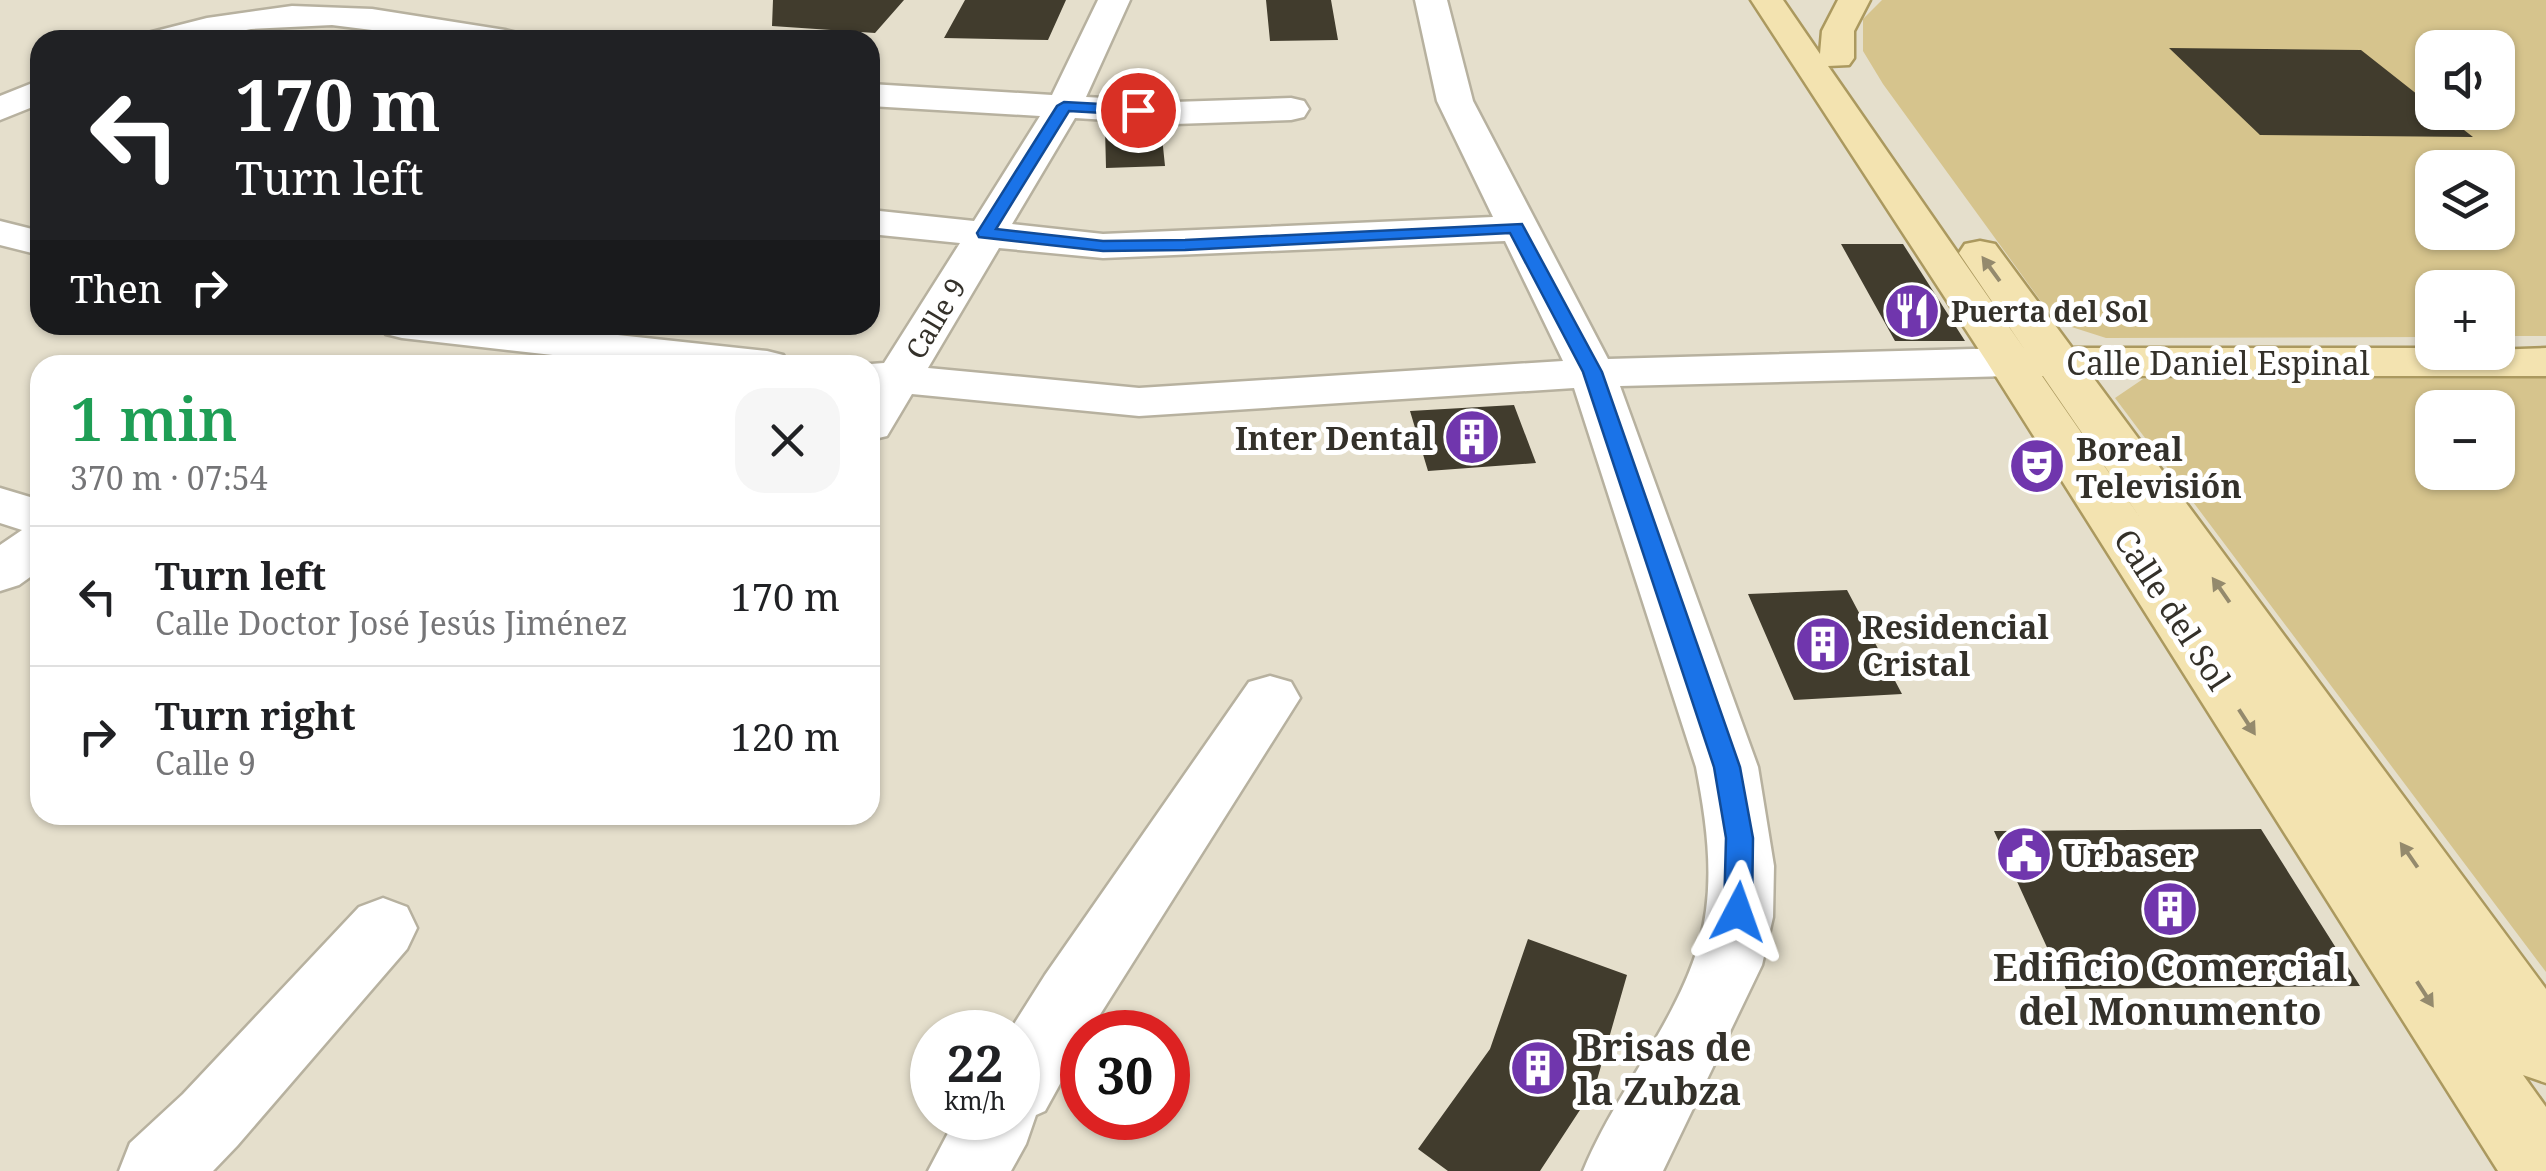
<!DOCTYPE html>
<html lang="en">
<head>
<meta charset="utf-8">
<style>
  :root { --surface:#fff; --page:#f6f6f6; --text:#202124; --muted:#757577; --line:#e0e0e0 }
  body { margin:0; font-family:"Noto Serif",serif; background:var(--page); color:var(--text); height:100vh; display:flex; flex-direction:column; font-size:38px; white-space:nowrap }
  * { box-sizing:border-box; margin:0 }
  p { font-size:32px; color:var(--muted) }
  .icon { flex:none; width:55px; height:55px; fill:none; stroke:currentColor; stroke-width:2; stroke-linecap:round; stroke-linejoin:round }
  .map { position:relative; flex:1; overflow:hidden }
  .drawer { position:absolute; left:30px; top:355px; width:850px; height:470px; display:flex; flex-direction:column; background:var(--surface); border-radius:30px; box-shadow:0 2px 8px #0004 }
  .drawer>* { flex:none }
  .hud { position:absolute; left:30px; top:30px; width:850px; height:305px; border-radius:30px; box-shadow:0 2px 8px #0004; background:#202124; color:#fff; overflow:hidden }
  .fabs { position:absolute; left:2415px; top:30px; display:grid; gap:20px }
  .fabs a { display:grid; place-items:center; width:100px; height:100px; border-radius:20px; background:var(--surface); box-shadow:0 2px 8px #0004; font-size:50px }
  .speed { position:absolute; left:910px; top:1010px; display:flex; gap:20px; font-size:50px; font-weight:700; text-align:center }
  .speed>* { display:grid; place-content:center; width:130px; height:130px; border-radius:50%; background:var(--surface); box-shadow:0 2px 8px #0004; line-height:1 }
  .speed small { font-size:25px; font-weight:400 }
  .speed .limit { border:15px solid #d22; background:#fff; color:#111 }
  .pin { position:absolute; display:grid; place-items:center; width:85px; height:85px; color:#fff; margin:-42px; border:5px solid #fff; border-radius:50%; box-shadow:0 2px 10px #0007 }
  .me { position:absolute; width:110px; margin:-55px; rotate:4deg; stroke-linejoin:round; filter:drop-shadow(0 0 8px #0008) }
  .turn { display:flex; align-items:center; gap:35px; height:210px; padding:0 40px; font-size:45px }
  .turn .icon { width:130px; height:130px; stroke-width:2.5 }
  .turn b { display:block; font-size:70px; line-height:85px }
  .then { display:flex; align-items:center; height:95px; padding:0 40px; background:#0003; gap:20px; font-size:38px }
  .round { display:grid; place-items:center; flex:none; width:105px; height:105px; border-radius:30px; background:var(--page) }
  .headline { display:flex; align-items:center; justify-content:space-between; height:170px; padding:0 40px }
  h1 { font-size:60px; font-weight:600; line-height:75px; color:#1e9e55 }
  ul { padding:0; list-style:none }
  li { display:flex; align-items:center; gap:30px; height:140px; padding:0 40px; border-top:2px solid var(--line) }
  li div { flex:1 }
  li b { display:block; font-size:38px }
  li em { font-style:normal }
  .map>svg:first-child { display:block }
  .green { fill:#d6c48d; fill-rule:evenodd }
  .building { fill:#413c2d }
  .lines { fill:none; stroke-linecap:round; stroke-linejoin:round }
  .minor-casing { stroke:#b7b19f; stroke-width:5 }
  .major-casing { stroke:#ab995f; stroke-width:5 }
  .minor { fill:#fff; fill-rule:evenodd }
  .major { fill:#f3e3b0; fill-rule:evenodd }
  .oneway { fill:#948a6d }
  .route { fill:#1a73e8; stroke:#114b97; stroke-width:2.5 }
  .labels { text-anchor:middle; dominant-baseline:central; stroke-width:10; stroke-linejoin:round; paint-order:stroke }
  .far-poi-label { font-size:28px; font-weight:bold; fill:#34312a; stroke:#fff; text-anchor:start }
  .far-street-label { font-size:28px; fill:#34312a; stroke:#fff }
  .street-label { font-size:32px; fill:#34312a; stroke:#fff }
  .poi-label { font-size:32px; font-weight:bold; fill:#34312a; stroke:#fff; text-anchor:start }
  .near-poi-label { font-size:38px; font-weight:bold; fill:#34312a; stroke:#fff }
</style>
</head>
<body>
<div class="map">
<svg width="2546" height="1171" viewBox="0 0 2546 1171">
  <rect width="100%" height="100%" fill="#e5dfcc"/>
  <!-- green -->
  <path class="green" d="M1882 0H2546V336H2498V288H2432V337L2106 338 2056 322 1883 84 1863 51V19ZM2432 48H2498V112H2432ZM2432 168H2498V232H2432Z
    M2546 378V972L2115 398 2143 379ZM2432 408H2498V472H2432Z"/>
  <!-- building -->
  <path class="building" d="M773 0H904L875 33 772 26Z
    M965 0H1066L1048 40 944 38Z
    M1266 0H1331L1338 40 1270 41Z
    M2169 48 2361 50 2432 106V112H2441L2473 137 2260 135Z
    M1105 127H1161L1165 166 1106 168Z
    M1841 244H1903L1965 341H1895Z
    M1514 405 1536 463 1428 471 1410 411Z
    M1847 590 1902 694 1794 700 1748 594Z
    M2261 829 2360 986 2066 989 1994 831Z
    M1528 939 1627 975 1595 1087 1540 1171H1448L1418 1149 1490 1049Z"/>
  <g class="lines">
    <!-- minor casing -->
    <g class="minor-casing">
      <path id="minor" d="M1098 0H1130L1086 97 1174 102 1291 98 1304 101 1309 109 1304 117 1291 120 1174 124 1075 118 1012 224 1103 234 1493 217 1437 101 1415 0H1447L1473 101 1608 359 2010 348 2026 352 2033 362 2026 372 2010 376 1620 386 1758 767 1774 866 1773 917 1762 965 1663 1171H1583C1615 1093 1675 1025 1699 944 1716 886 1707 824 1696 767L1574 388 1139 416 912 394 887 436 870 440V365H858L884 363 960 243 870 234V210L974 221 1040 116 870 106V84L1052 95ZM1505 241 1563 361 1139 388 928 368 999 248 1103 258Z
        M292 6 372 9 505 30 517 33 521 40H452L332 25 251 29 198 40H144L148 33 207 18Z
        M40 80V104L0 120V96Z
        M0 221 40 231V255L0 245Z
        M380 325H525L767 351 783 355 790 365H642L402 338 386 334Z
        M0 488 40 500V570L19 585 0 591V545L22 530 0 523Z
        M1270 676 1291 682 1300 698 1089 1032H1082V1044L1045 1111 1036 1115 1026 1144 1011 1171H928L956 1118H1018V1032H1009L1045 975 1249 682Z
        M383 898 407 907 417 928 407 949 237 1146 213 1171H119L130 1143 183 1094 359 907Z"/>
    </g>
    <!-- major casing -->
    <g class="major-casing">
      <path id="major" d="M1751 0H1783L1820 54 1822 31 1838 0H1870L1854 31V58L1849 65 1828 66 2025 350 1959 253 1965 244 1980 241 1995 244 2072 348H2432V352L2546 348V376H2092L2546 989V1083L2523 1075 2546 1107V1171H2498L1987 362ZM2042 376H2043L2141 519Z"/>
    </g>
    <!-- minor -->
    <use href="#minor" class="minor"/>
    <!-- major -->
    <use href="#major" class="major"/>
  </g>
  <!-- one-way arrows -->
  <defs><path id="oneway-solid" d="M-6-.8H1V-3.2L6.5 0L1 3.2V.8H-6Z" transform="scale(2.5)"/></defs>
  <g class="oneway">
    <use href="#oneway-solid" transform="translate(1991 269) rotate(-126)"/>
    <use href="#oneway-solid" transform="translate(2221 590) rotate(-125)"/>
    <use href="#oneway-solid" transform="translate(2247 722) rotate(57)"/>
    <use href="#oneway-solid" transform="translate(2409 855) rotate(-125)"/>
    <use href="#oneway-solid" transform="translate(2425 994) rotate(57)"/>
  </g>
  <!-- route -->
  <path class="route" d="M1064 102 1138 106 1145 110 1138 115 1069 111 996 229 1103 241 1185 240 1522 224 1602 372 1740 767 1753 838 1752 912 1748 921 1738 925 1728 921 1724 912 1726 838 1714 767 1583 372 1510 233 1185 250 1103 251 979 237 977 233 1057 106Z"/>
  <!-- icons -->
  <defs>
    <g id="restaurant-disc" transform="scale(2.875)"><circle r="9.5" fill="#7036ad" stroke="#fff"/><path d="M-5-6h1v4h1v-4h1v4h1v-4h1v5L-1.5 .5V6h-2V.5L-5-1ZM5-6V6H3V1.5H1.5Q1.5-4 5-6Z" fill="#fff"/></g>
    <g id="building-disc" transform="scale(2.875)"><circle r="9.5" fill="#7036ad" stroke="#fff"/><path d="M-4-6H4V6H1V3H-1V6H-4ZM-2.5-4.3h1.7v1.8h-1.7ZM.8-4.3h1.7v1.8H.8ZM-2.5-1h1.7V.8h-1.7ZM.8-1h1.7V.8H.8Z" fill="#fff"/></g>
    <g id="theatre-disc" transform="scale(2.875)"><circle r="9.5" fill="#7036ad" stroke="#fff"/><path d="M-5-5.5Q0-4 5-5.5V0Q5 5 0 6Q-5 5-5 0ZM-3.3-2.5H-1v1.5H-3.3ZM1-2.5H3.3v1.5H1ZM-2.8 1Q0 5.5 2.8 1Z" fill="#fff"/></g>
    <g id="civic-disc" transform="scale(2.875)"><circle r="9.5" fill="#7036ad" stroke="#fff"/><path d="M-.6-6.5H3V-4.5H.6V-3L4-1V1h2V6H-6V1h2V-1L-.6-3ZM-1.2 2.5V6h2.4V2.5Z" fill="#fff"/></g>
  </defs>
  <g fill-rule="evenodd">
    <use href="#restaurant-disc" x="1912" y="311"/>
    <use href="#building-disc" x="1472" y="437"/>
    <use href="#theatre-disc" x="2037" y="466"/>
    <use href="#building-disc" x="1823" y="644"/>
    <use href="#civic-disc" x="2024" y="854"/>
    <use href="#building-disc" x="2170" y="909"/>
    <use href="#building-disc" x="1538" y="1068"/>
  </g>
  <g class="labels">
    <!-- far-poi labels -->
    <g class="far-poi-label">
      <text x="1951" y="311">Puerta del Sol</text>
    </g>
    <!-- far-street labels -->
    <g class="far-street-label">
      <text transform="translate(935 318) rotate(-59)">Calle 9</text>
    </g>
    <!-- street labels -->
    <g class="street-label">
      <text x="2218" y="362">Calle Daniel Espinal</text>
      <text transform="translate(2173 609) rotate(57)">Calle del Sol</text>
    </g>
    <!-- poi labels -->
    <g class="poi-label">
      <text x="1433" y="437" text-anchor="end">Inter Dental</text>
      <text x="2076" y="448">Boreal<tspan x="2076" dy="37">Televisión</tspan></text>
      <text x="1862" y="626">Residencial<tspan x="1862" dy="37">Cristal</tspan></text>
      <text x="2063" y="854">Urbaser</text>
    </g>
    <!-- near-poi labels -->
    <g class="near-poi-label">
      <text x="2170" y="966">Edificio Comercial<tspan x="2170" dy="44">del Monumento</tspan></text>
      <text x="1577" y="1046" text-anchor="start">Brisas de<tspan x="1577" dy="44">la Zubza</tspan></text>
    </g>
  </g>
</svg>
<div class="fabs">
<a><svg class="icon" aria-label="sound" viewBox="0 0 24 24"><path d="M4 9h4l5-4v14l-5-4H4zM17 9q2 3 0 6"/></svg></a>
<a><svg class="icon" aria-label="layers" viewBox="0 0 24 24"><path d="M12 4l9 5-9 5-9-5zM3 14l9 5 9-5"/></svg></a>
<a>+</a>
<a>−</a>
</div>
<div class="speed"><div>22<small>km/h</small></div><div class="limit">30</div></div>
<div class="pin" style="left:1138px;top:110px;background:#d93025"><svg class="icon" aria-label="arrive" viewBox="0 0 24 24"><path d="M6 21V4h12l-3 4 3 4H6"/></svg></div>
<svg class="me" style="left:1738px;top:912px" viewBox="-20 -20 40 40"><path d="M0-17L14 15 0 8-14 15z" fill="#1a73e8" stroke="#fff" stroke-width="4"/></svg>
<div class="hud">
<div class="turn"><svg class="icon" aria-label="left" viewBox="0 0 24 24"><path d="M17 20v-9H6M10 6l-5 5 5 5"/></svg><div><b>170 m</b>Turn left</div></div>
<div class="then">Then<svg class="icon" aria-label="right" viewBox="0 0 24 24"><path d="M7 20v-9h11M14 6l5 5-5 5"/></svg></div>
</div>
<section class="drawer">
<div class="headline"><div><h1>1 min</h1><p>370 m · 07:54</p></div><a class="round"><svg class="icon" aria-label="close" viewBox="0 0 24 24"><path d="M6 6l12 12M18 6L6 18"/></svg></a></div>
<ul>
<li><svg class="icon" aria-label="left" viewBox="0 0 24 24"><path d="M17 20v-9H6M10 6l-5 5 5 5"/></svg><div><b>Turn left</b><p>Calle Doctor José Jesús Jiménez</p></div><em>170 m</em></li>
<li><svg class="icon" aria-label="right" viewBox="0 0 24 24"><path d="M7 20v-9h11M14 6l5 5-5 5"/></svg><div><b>Turn right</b><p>Calle 9</p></div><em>120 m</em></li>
</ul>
</section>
</div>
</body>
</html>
